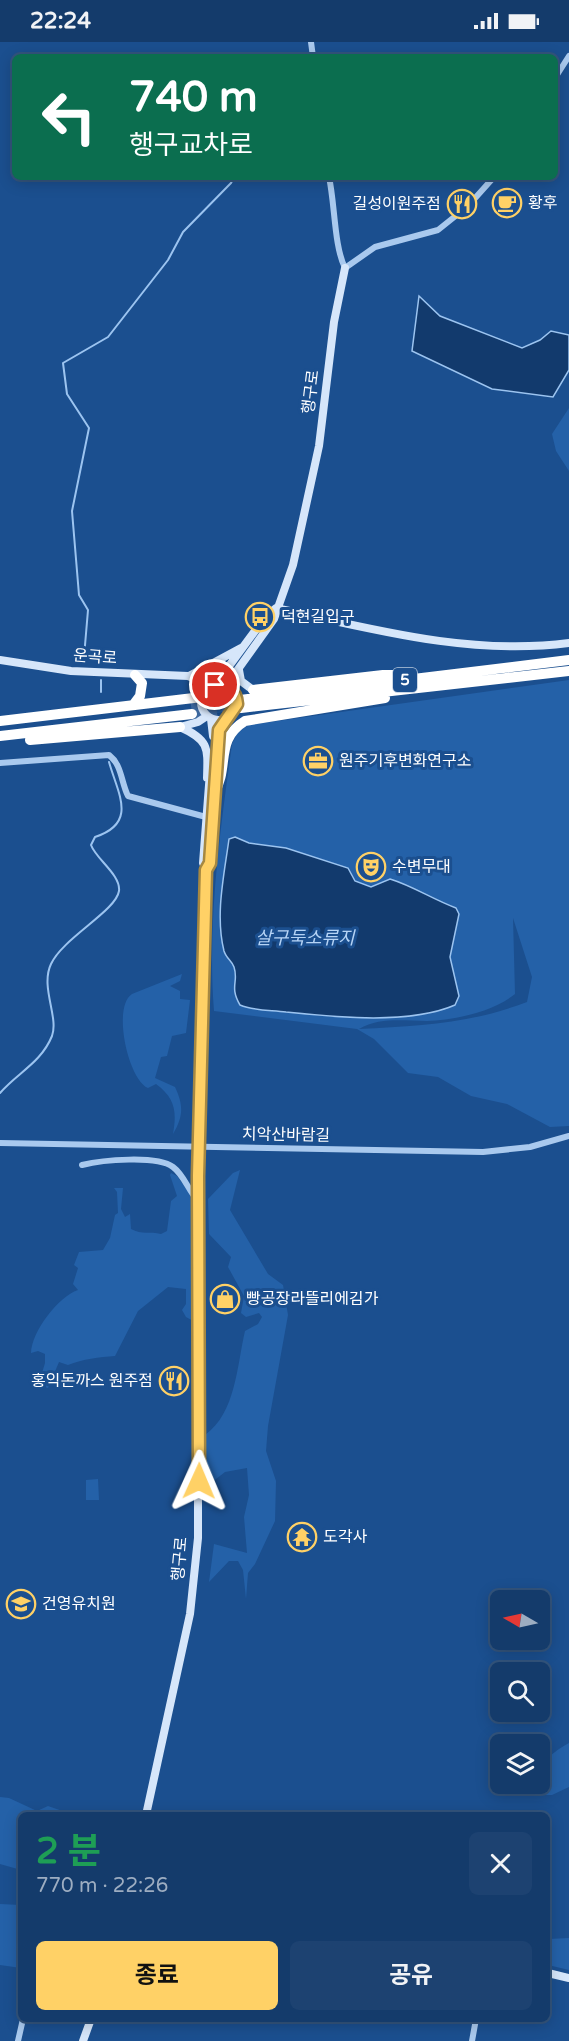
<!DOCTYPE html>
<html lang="ko">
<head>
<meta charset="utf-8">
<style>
  :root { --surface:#143b6b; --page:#1d4271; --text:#f1f3f6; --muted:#9dadc1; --line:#33557e; --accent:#ffd166 }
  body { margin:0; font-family:"Varela Round","Noto Sans KR",sans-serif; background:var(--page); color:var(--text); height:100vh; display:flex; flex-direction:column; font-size:22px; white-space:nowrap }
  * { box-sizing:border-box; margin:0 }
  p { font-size:20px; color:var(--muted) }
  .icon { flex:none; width:33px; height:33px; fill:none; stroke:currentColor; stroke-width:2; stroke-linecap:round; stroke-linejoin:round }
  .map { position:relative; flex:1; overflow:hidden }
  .drawer { position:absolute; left:18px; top:1770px; width:532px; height:210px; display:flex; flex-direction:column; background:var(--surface); border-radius:9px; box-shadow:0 3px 15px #0003,0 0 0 2px var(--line) }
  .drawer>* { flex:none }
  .top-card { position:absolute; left:12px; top:12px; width:546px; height:126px; border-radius:9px; box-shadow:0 3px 15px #0003,0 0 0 2px var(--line); background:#0b6e4f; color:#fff; overflow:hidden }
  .needle { width:39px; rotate:279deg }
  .tools { position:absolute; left:490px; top:1548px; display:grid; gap:12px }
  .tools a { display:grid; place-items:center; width:60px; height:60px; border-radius:9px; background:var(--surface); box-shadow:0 3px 15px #0003,0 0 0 2px var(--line); font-size:30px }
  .pin { position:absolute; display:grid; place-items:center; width:51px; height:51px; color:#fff; margin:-26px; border:3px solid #fff; border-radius:50%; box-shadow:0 2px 6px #0007 }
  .me { position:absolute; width:66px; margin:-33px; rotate:1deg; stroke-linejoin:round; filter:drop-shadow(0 0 4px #0008) }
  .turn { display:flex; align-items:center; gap:21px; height:126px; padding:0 18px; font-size:27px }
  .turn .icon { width:78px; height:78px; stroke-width:2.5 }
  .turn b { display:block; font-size:42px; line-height:51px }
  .round { display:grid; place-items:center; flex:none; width:63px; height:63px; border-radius:9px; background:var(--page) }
  .head { display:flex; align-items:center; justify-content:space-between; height:102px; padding:0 18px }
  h1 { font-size:36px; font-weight:700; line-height:45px; color:#1e9e55 }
  .action { display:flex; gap:12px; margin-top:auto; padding:12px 18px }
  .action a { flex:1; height:69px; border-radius:9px; background:var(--accent); color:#111; font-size:24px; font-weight:700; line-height:69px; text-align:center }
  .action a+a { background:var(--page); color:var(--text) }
  .status { display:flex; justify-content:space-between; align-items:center; height:42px; padding:0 30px; background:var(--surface); direction:ltr }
  .status svg { height:16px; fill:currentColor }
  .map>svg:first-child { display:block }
  .green { fill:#2461a8; fill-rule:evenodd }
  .water { fill:#123a6d; stroke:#9cc4f0; stroke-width:1.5 }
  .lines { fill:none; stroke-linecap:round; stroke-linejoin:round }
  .stream { stroke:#9cc4f0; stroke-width:2 }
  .highway-tunnel { stroke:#3d69a0; stroke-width:10; stroke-dasharray:10 5; stroke-linecap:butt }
  .street { stroke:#a9c9ee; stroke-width:6 }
  .secondary { stroke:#d6e6fa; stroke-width:8 }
  .highway { stroke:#fff; stroke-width:10 }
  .secondary-bridge { stroke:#d6e6fa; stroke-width:8 }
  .route-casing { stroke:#a68842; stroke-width:15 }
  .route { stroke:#ffd166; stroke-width:10 }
  .labels { text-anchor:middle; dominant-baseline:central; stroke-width:6; stroke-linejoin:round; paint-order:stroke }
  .shield { fill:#1b4f8f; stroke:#bbcadd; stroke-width:1.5 }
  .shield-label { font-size:15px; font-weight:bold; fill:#fff }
  .poi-label { font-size:16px; fill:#fff; stroke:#1b4f8f; text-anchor:start }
  .street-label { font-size:16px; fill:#fff; stroke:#1b4f8f }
  .water-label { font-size:18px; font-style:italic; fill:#b5d3f5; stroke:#1b4f8f }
</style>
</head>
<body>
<div class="status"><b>22:24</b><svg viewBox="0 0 49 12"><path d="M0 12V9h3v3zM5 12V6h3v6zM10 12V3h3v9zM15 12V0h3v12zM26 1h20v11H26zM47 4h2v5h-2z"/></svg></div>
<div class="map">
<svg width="569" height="1999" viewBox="0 0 569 1999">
  <rect width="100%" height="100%" fill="#1b4f8f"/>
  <!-- green -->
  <path class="green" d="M569 366V429L556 409 552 392Z
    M569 638V1084L550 1085 507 1062 471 1054 438 1035 408 1031 374 997 357 987 214 969C207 881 220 790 232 702L238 690 249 683ZM513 876 532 935 527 960C469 982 420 984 359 987 380 975 403 979 427 979 455 978 493 970 515 952Z
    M206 660a11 11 0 1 1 22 0a11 11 0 1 1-22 0Z
    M182 932 180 939 170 944 180 949V957L190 958 186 991 172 994 167 1014 161 1015 155 1036 175 1045C184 1064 183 1075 173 1092 177 1069 175 1056 156 1042L148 1046C128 1037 112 965 132 952Z
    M240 1128 230 1168 268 1232 283 1243 288 1273 268 1384 266 1409 276 1439 275 1479 255 1522 248 1531 246 1557 243 1528 238 1519H229L209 1540 214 1502 247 1511 244 1475 249 1453 247 1426 225 1430 207 1444 205 1393C236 1371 237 1323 245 1289L258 1282 262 1275 259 1271 246 1275 241 1271 244 1254 228 1225 231 1215 209 1192 208 1157 233 1131Z
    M171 1131 177 1134 196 1160 197 1281 186 1275 182 1268 186 1262V1247L168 1245 138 1269 115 1314C99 1315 83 1317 68 1323L59 1320 48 1346 42 1344 47 1337 42 1331 45 1321V1312L38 1309 31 1311C32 1289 58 1255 78 1248L73 1242 78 1226 74 1223 79 1210 103 1208 110 1196 115 1173 118 1171 117 1150 114 1146H123L121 1167 125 1175 130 1172 131 1187C142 1193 150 1189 161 1192L167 1189 171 1159 177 1154 170 1133Z
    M98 1437 99 1458H86V1438Z
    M569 1701V1745L552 1753H539L535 1746 536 1742H540C540 1720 551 1711 569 1701Z
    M0 1755 9 1756 37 1769 48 1764 74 1773H21V1828L0 1822Z
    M0 1862 21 1863V1926L0 1923Z
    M569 1896V1928L548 1923V1897Z"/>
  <!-- water -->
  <path class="water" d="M419 254 440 274 522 306 540 298 551 289 569 293V328L553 355 492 347 412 309Z
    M235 795 249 801 286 806 348 826 355 839 371 845 390 837C413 844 432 857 456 866L459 872 450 915 459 954 455 963C409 983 335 975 286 970 271 968 254 969 240 963 229 944 239 940 234 925 232 919 226 916 224 909 215 873 224 834 229 797Z"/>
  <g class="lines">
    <!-- stream -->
    <path class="stream" d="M84 615 88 568 79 553 72 469 89 386 67 352 63 321 108 295 168 218 183 190 231 141 234 135
      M101 650V638
      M0 1051C17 1031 41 1021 52 994 59 975 40 945 51 922 63 896 116 869 119 849 121 833 96 817 91 803L95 795C138 781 118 752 109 720"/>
    <!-- highway-tunnel -->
    <path class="highway-tunnel" d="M191 663 240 658
      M192 672 241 666"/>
    <!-- street -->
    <path class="street" d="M311 0 313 15
      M555 36 569 14
      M329 135C335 162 334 204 345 226L375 205 438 188 468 164 494 135
      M0 721 109 713C122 723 121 740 128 754L206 775
      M0 1101 483 1110 530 1105 569 1094
      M82 1123C102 1118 157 1113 173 1125 184 1133 188 1148 198 1159
      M18 1999 23 1977
      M472 1999 476 1977"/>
    <!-- secondary -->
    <path class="secondary" d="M0 618 71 629 188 634 213 644
      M239 628 241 639 253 648
      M189 634 241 606
      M201 660a18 18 0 1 1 36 0a18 18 0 1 1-36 0Z
      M215 643 266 574 276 566C372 587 470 614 569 601
      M229 645 231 637 274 577 293 523 319 404 334 280 345 226
      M211 677 213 694
      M180 685C209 698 208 705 207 736
      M180 685 198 680 207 674
      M206 828 203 821 210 730
      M200 1059 206 828 210 821 219 689 226 677
      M146 1773 190 1572 198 1496V1134
      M548 1931 569 1936
      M83 1999 91 1977"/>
    <!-- highway -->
    <path class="highway" d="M253 648 383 633H406
      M240 658 569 618
      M134 662 140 654 142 641 135 633
      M241 666 569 629
      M0 679 202 655
      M0 694 192 672
      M30 698 180 685
      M214 751C230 725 214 698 245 679L385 656"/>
    <!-- secondary-bridge -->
    <path class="secondary-bridge" d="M198 1134 200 1059"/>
  </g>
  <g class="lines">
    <!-- route casing -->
    <g class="route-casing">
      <path id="route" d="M199 1439 198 1134 206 828 210 821 219 688 237 662C236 649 228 642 215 643"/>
    </g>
    <!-- route -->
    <use href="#route" class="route"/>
  </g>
  <!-- icons -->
  <defs>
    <g id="cafe-ring" transform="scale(1.5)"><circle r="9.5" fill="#1b4f8f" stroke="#ffd166" stroke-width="1.5"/><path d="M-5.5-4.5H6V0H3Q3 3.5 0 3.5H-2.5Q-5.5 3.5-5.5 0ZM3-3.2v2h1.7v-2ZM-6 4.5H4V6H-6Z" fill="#ffd166"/></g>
    <g id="restaurant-ring" transform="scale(1.5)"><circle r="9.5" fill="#1b4f8f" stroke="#ffd166" stroke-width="1.5"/><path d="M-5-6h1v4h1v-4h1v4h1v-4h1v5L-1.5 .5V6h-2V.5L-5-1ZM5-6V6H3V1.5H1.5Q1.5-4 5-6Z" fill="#ffd166"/></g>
    <g id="bus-ring" transform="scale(1.5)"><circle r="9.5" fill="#1b4f8f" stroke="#ffd166" stroke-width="1.5"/><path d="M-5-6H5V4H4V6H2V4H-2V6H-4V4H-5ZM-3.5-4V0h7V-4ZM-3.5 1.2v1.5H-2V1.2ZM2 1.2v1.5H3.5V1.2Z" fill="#ffd166"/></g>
    <g id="office-ring" transform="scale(1.5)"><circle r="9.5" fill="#1b4f8f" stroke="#ffd166" stroke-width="1.5"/><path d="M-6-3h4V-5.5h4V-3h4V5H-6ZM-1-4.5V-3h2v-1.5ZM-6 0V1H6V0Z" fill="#ffd166"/></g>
    <g id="theatre-ring" transform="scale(1.5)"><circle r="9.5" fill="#1b4f8f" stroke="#ffd166" stroke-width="1.5"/><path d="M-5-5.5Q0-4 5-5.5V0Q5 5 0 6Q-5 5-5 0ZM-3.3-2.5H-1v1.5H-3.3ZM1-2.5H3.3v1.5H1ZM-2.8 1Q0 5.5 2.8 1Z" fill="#ffd166"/></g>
    <g id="shop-ring" transform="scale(1.5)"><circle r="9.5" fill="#1b4f8f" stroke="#ffd166" stroke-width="1.5"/><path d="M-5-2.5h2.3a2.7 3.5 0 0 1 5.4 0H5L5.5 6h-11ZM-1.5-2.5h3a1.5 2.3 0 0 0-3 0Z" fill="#ffd166"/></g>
    <g id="temple-ring" transform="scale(1.5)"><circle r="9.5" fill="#1b4f8f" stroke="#ffd166" stroke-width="1.5"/><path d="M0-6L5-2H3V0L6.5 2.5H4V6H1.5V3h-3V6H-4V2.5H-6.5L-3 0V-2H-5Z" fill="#ffd166"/></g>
    <g id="school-ring" transform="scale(1.5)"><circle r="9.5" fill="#1b4f8f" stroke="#ffd166" stroke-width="1.5"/><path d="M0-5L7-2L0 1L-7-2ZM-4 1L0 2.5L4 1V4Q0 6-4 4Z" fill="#ffd166"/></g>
  </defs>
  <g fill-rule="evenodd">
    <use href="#cafe-ring" x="507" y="161"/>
    <use href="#restaurant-ring" x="462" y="162"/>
    <use href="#bus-ring" x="260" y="575"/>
    <use href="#office-ring" x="318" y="719"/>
    <use href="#theatre-ring" x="371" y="825"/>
    <use href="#shop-ring" x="225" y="1257"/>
    <use href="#restaurant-ring" x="174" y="1339"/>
    <use href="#temple-ring" x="302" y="1495"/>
    <use href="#school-ring" x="21" y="1562"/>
  </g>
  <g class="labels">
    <!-- shield labels -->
    <rect class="shield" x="393" y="626" width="24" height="24" rx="4.5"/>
    <g class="shield-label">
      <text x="405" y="638">5</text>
    </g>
    <!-- poi labels -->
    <g class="poi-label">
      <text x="528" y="161">황후</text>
      <text x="441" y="162" text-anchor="end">길성이원주점</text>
      <text x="281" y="575">덕현길입구</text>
      <text x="339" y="719">원주기후변화연구소</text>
      <text x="392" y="825">수변무대</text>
      <text x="246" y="1257">빵공장라뜰리에김가</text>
      <text x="153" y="1339" text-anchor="end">홍익돈까스 원주점</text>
      <text x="323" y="1495">도각사</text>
      <text x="42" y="1562">건영유치원</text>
    </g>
    <!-- street labels -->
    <g class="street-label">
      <text transform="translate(311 350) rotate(-83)">행구로</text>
      <text transform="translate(95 615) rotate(4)">운곡로</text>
      <text transform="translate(286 1093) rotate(1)">치악산바람길</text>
      <text transform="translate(180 1517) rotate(-85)">행구로</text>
    </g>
    <!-- water labels -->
    <g class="water-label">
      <text x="305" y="896">살구둑소류지</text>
    </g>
  </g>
</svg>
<div class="tools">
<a><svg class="needle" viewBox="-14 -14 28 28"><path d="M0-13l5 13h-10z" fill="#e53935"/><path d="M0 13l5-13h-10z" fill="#9dadc1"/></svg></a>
<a><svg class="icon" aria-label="search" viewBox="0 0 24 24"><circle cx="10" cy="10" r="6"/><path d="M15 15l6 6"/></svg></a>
<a><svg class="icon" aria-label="layers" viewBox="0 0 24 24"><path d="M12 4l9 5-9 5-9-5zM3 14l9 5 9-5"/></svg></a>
</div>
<div class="pin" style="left:215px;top:643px;background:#d93025"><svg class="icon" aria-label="arrive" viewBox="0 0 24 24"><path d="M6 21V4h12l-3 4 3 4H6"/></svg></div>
<svg class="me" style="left:199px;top:1439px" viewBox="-20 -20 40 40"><path d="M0-17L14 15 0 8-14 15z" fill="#ffd166" stroke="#fff" stroke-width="4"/></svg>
<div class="top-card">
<div class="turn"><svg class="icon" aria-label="left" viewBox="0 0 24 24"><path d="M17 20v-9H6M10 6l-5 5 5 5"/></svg><div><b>740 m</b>행구교차로</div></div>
</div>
<section class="drawer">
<div class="head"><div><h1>2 분</h1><p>770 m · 22:26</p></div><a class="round"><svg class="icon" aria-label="close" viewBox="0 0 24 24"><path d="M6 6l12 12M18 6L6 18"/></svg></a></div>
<div class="action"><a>종료</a><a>공유</a></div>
</section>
</div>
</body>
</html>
